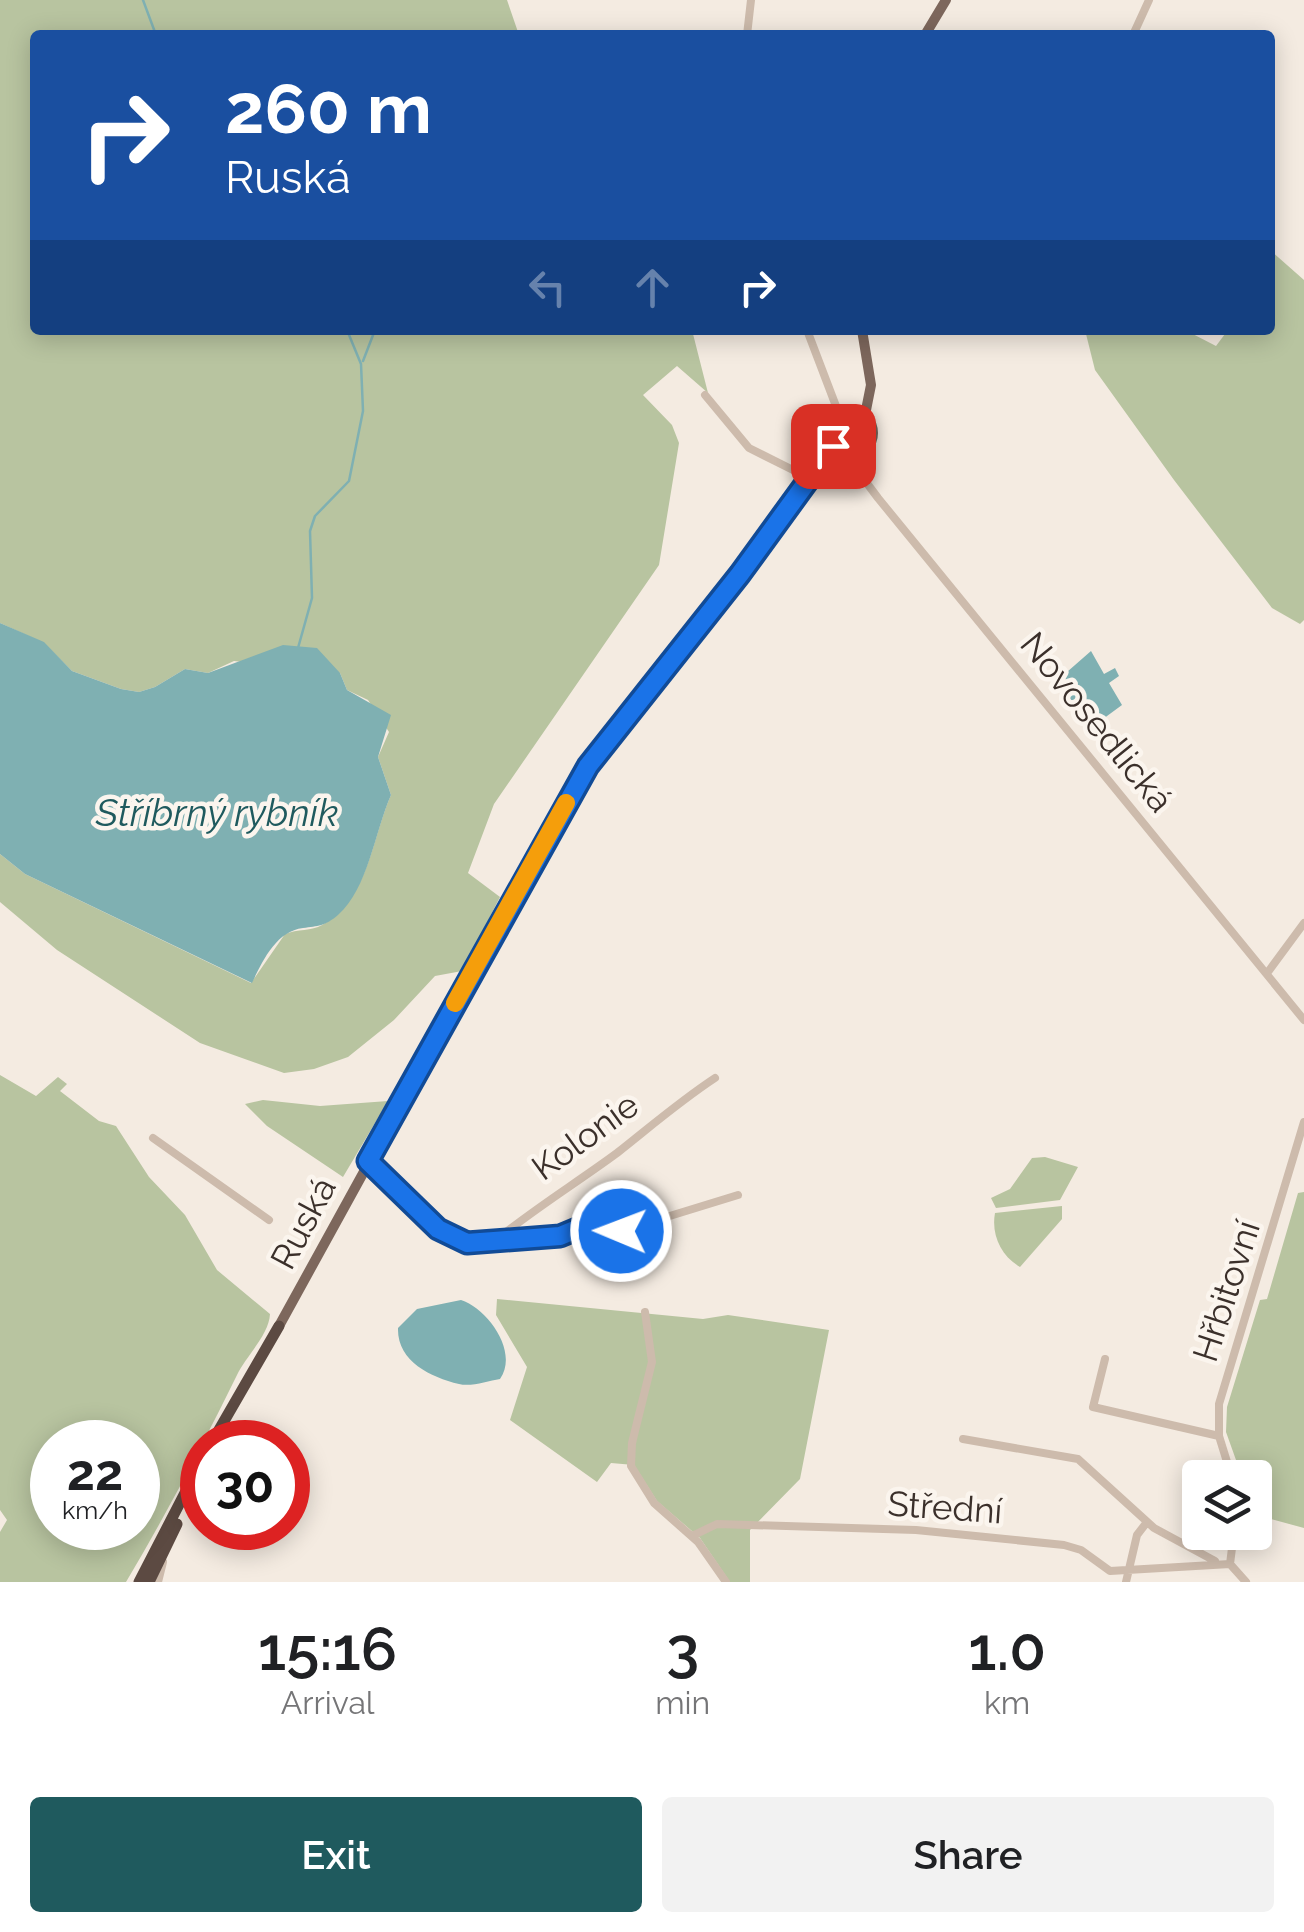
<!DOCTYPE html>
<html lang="en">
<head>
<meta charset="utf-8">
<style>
  :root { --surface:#fff; --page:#f2f2f2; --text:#202124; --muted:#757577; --accent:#1f5a5e }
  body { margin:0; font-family:Raleway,sans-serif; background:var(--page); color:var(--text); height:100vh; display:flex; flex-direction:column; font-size:38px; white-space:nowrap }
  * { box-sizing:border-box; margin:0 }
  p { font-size:32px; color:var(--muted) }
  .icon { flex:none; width:55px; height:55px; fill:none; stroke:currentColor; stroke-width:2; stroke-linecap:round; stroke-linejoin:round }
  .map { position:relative; height:1582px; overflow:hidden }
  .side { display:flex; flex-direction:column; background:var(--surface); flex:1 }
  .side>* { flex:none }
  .guide { position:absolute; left:30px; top:30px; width:1245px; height:305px; border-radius:10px; box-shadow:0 5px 25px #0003; background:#1a4fa0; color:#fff; overflow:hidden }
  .buttons { position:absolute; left:1182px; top:1460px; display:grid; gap:20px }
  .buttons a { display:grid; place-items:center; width:90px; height:90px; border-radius:10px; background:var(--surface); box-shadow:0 5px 25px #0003; font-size:50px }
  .speed { position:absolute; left:30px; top:1420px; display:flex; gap:20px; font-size:50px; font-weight:700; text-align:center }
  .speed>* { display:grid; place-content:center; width:130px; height:130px; border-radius:50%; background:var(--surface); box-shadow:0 5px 25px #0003; line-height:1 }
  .speed small { font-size:25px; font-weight:400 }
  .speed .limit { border:15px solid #d22; background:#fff; color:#111 }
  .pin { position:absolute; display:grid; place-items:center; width:85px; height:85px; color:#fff; margin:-42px; border-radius:20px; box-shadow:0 5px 15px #0006 }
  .me { position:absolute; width:110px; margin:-55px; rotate:271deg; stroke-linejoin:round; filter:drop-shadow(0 0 8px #0008) }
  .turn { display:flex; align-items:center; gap:35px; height:210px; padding:0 30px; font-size:45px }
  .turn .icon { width:130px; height:130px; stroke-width:2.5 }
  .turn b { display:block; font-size:70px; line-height:85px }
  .lanes { display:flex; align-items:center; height:95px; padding:0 30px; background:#0003; justify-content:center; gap:50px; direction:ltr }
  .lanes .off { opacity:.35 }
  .eta { display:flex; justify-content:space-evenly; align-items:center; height:170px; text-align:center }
  .eta b { font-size:60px; font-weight:600; line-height:70px }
  .primary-button { display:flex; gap:20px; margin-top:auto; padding:20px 30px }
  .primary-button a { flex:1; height:115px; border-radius:10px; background:var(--accent); color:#fff; font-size:40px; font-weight:600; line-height:115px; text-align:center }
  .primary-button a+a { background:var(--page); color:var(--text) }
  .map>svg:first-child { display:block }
  .green { fill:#b8c4a0; fill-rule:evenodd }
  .water { fill:#7fb0b2 }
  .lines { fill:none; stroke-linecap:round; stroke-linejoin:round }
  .stream { stroke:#7fb0b2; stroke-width:2.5 }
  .minor { stroke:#cdbbac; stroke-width:8 }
  .major { stroke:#7d675c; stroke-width:10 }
  .highway { stroke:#5c4a42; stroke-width:11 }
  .route-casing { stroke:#114b97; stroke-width:25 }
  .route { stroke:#1a73e8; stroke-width:18 }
  .slow { stroke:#f59e0b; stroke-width:18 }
  .labels { text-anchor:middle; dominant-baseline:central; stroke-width:9; stroke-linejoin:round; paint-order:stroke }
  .street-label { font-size:35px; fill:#3b302b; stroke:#fbf5ee }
  .water-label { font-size:38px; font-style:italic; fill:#1f5a5e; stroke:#fbf5ee }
</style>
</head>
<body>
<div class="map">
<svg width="1304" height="1582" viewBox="0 0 1304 1582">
  <rect width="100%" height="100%" fill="#f4ebe1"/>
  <!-- green -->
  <path class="green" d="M0 0H507L519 35H35V330H692L708 393 677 366 643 395 672 425 679 443 659 565 494 804 468 873 500 897 462 971 435 976 394 1020 348 1057 314 1069 284 1073 200 1043 57 950 0 902V854L25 874 251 983 285 934C297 929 312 931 322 925 368 900 372 838 391 795L378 757 389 732 368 700 347 690 340 673 234 661 208 673 185 669 155 687 139 692 121 689 72 671 44 643 0 623Z
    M1270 250 1304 280V620L1300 624 1272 608 1174 480 1095 370 1085 330H1185L1216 346 1228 330H1270Z
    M0 1075 36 1096 58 1077 67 1084 60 1091 99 1121 116 1126 149 1177 185 1215 217 1270 270 1314C269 1335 246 1356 237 1375 202 1446 167 1513 126 1582H0V1532L7 1520 0 1510ZM52 1442H138V1528H52Z
    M263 1100 320 1106 388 1101 343 1177 267 1126 245 1104Z
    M1045 1157 1078 1167 1060 1200 996 1208 991 1198 1010 1189 1032 1158Z
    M1304 1192V1528L1256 1515 1262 1513 1255 1478 1248 1471 1241 1474 1226 1432 1227 1407 1260 1300 1267 1299 1298 1193Z
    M1062 1206V1219L1020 1267C1001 1256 991 1235 995 1213Z
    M497 1299 703 1319 728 1315 829 1330 800 1479 750 1530V1582H730L700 1538 657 1501 634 1465 611 1463 597 1482 510 1420 527 1367 496 1315Z"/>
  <!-- water -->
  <path class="water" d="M0 623 44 642 72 671 121 689 139 692 155 687 185 669 208 673 283 645 317 648 340 673 347 690 391 715 378 757 391 795C375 831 368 889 338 915 325 926 318 926 303 928 276 931 262 962 252 983L25 874 0 854Z
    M1091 651 1104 674 1115 668 1119 676 1109 683 1122 705 1088 730 1059 679Z
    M461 1300C488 1309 519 1352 500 1379 488 1381 471 1387 459 1384 430 1377 397 1361 398 1328L417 1309Z"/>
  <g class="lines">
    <!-- stream -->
    <path class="stream" d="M143 0 156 35
      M363 361 375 330
      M298 648 312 598 310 531 315 516 349 481 363 411 361 364 347 330"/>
    <!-- minor -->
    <path class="minor" d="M747 35 751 0
      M1133 35 1149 0
      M807 330 839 414
      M705 395 749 448 807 477
      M856 455 863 478 878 498 1304 1020
      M1268 972 1304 923
      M153 1138 269 1220
      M368 1161 450 1237 491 1244C532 1210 575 1184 617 1153 650 1127 680 1101 715 1078
      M491 1244 560 1236 584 1226 621 1231 738 1195
      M645 1312 652 1362 632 1443 631 1466 654 1503 698 1542 726 1582
      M1105 1359 1093 1407 1219 1436
      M963 1439 1078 1459 1154 1528 1215 1561
      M1232 1478 1219 1436V1404L1304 1122
      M1234 1532 1230 1564 1246 1582
      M692 1536 717 1524 916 1530 1064 1545 1081 1550 1110 1571 1230 1564
      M158 1582 163 1562
      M1126 1582 1137 1535 1147 1522"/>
    <!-- major -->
    <path class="major" d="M925 35 946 0
      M862 330 871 385 865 415
      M829 433a22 22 0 1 1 44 0a22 22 0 1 1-44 0Z
      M279 1326 579 781 740 575 833 446"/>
    <!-- highway -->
    <path class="highway" d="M212 1442 279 1326
      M139 1582 202 1460
      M149 1582 177 1524"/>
  </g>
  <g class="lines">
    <!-- route casing -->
    <g class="route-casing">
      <path id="route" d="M621 1231 584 1226 560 1236 467 1243 438 1229 368 1161 588 766 740 574 833 446"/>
    </g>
    <!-- route -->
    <use href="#route" class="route"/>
    <!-- slow -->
    <path class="slow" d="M455 1003 566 803"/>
  </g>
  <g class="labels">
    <!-- street labels -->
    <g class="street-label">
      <text transform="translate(1097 722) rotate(51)">Novosedlická</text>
      <text transform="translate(585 1136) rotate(-36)">Kolonie</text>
      <text transform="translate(303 1223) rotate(-62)">Ruská</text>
      <text transform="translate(1226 1291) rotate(-72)">Hřbitovní</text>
      <text transform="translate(945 1507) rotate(4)">Střední</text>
    </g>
    <!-- water labels -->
    <g class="water-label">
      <text x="217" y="812">Stříbrný rybník</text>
    </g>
  </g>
</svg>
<div class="buttons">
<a><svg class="icon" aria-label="layers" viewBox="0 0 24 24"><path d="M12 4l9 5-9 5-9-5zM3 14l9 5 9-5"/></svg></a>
</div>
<div class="speed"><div>22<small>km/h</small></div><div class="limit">30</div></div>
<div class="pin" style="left:833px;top:446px;background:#d93025"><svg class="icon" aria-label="arrive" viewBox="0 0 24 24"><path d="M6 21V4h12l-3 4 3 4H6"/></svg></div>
<svg class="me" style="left:621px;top:1231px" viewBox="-20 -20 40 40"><circle r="17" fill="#1a73e8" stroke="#fff" stroke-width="3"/><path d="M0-11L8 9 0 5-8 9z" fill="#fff"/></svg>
<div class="guide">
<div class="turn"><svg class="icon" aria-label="right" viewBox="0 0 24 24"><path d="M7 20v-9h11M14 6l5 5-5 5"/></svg><div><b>260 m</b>Ruská</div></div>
<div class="lanes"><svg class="icon off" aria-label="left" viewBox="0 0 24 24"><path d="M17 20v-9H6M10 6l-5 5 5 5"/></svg><svg class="icon off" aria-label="ahead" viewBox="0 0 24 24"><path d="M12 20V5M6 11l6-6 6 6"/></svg><svg class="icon" aria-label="right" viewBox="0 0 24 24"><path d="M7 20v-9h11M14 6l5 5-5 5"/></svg></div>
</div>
</div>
<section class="side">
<div class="eta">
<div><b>15:16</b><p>Arrival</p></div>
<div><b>3</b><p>min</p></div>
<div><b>1.0</b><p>km</p></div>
</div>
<div class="primary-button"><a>Exit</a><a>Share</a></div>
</section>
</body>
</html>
